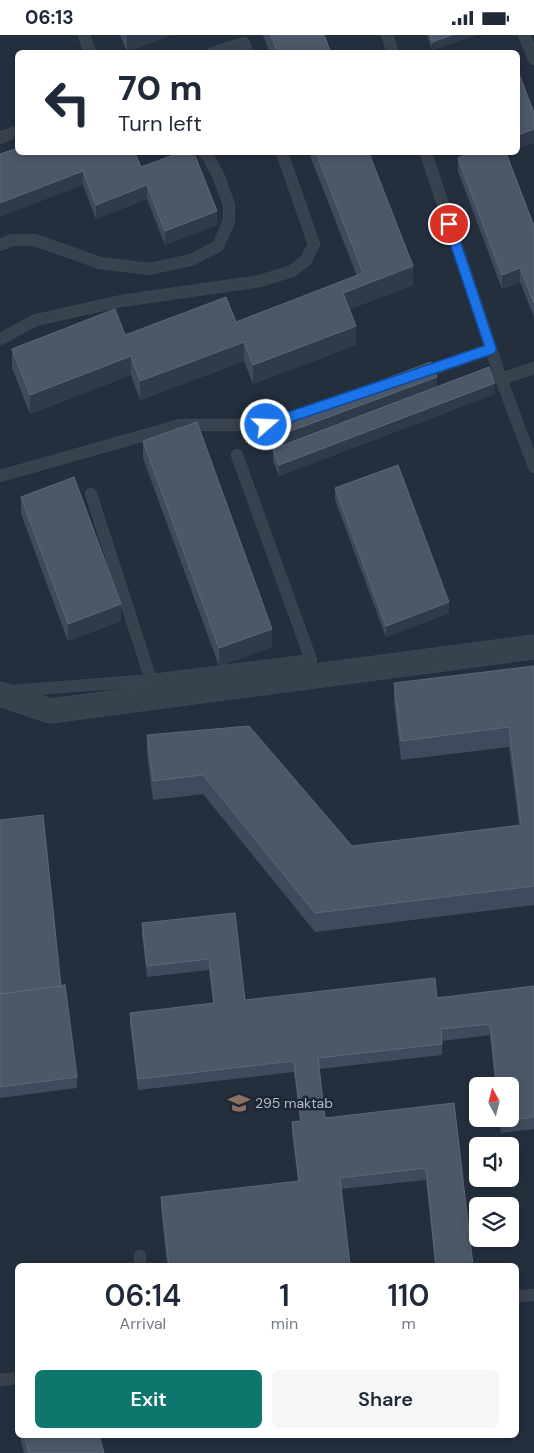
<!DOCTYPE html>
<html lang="en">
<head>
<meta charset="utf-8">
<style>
  :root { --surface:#fff; --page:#f6f6f7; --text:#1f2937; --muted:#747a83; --accent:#0f766e }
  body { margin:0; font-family:"DM Sans",sans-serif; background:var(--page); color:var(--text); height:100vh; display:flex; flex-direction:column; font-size:19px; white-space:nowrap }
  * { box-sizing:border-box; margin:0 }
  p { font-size:16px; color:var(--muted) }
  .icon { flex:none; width:28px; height:28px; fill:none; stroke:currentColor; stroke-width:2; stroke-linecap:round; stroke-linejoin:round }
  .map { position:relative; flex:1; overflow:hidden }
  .sheet { position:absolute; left:15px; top:1228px; width:504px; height:175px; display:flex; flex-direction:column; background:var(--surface); border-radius:8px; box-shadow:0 2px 8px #0003 }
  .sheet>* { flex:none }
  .banner { position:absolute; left:15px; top:15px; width:505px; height:105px; border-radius:8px; box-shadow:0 2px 8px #0003; background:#fff; color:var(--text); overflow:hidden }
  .needle { width:32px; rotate:353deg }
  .buttons { position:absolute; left:469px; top:1042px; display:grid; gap:10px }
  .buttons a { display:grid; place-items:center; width:50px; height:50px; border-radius:8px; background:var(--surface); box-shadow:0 2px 8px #0003; font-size:25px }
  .pin { position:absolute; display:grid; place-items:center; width:42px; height:42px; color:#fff; margin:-21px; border:2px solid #fff; border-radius:50%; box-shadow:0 1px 5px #0007 }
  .me { position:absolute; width:55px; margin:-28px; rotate:71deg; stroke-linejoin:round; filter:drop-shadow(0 0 4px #0008) }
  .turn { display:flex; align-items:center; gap:18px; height:105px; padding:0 20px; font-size:22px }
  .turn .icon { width:65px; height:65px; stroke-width:2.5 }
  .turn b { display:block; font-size:35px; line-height:42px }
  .eta { display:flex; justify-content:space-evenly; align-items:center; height:85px; text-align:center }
  .eta b { font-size:30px; font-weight:600; line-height:35px }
  .primary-button { display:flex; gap:10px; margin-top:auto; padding:10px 20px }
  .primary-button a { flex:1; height:58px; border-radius:8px; background:var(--accent); color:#fff; font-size:20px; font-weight:600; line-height:58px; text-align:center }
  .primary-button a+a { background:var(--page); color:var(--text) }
  .status { display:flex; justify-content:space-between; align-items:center; height:35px; padding:0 25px; background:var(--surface); direction:ltr }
  .status svg { height:14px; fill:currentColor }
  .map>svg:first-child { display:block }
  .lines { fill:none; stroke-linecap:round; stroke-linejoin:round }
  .service-casing { stroke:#414a57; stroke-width:12 }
  .minor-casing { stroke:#414a57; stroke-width:25 }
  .service { stroke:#38414e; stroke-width:11 }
  .minor { stroke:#38414e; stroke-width:24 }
  .wall { fill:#3f4b5c }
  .shaded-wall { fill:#2f3b4b }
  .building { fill:#4b5868; stroke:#5c6777 }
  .route-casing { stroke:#114b97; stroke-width:12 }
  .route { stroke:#1a73e8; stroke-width:9 }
  .labels { text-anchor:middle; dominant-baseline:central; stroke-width:5; stroke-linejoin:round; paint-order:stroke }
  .poi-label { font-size:14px; fill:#b4bcc9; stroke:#1d2633; text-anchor:start }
</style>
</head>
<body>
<div class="status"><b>06:13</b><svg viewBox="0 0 49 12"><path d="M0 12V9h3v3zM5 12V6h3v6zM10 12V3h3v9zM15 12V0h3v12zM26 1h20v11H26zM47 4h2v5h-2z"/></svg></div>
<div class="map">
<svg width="534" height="1418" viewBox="0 0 534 1418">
  <rect width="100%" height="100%" fill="#242f3e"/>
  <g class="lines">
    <!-- service casing -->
    <g class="service-casing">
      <path id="service" d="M84 0 90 18
        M387 0 393 18
        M524 0 534 24
        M212 18 244 8 248 18
        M0 103 18 96
        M426 118 501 344 534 432
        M0 210 12 205H35L100 228 149 234 191 225 218 211 229 186V170L219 142 208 121 204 118
        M0 304 36 285 121 266 260 246 292 236 306 225 314 209 282 118
        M419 339 491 314
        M501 344 534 333
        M0 441 180 390H266L278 386
        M91 459 151 645
        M12 656 151 645 311 625 237 420
        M140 1230V1221
        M521 1261 534 1260
        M0 1345 18 1343"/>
    </g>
    <!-- minor casing -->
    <g class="minor-casing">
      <path id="minor" d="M0 659 50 676 534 612"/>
    </g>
    <!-- service -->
    <use href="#service" class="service"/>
    <!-- minor -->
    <use href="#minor" class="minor"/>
  </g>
  <!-- wall -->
  <path class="wall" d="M120 0H171L127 17Z
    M263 0H324L331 18H270Z
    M427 0H476L432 15Z
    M309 118H369L413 250 350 274 356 310 253 349 244 326 140 365 131 340 30 379 12 333V314L236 287 357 241Z
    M468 118H508H506L534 191V282L520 247 502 254 458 136V123L469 118Z
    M0 119 141 132 217 190 165 210 147 164 96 184 83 150Z
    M437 352 495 359 279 441 273 426V414L329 393 269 415 263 401V389Z
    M143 406 272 612 219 631 143 423Z
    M335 453 449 578 386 602 335 465Z
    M21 462 121 586 68 606 21 479Z
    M534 631V870L315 897 203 759 153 765 147 719V700L352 811 519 790 509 712 401 725 394 667V648Z
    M0 785 61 951 77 1042V1053L0 1063Z
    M235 878 245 965 437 963 534 951V1094L501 1098 499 1084H510V1051H495L490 1000 442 1006V1020L319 1034 325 1083 454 1068 473 1230H435L426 1145 341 1154 350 1230H167L161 1173V1162L298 1146 292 1098V1087L300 1086 294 1037 138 1055 130 989V978L213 968 209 935 147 942 142 900V888Z
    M21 1400H99L104 1418H24L21 1407Z"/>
  <!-- shaded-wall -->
  <path class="shaded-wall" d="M127 0H171L127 17Z
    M452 0H476L432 15V7Z
    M534 94V108L518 114V100Z
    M83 136V150L0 182V168Z
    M147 150V164L96 184V170Z
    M217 176V190L165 210V196Z
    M413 231V250L343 277V258Z
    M520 233V247L502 254V240Z
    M356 291V310L253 349V330Z
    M244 307V326L140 365V346Z
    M131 321V340L30 379V360Z
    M437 342V353L269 415V404Z
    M495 348V359L279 441V430Z
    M449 567V578L386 602V591Z
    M121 569V586L68 606V589Z
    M272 594V612L219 631V613Z"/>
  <!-- building -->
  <path class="building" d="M271 0H324L331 18H278Z
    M430 0H452L432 7Z
    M520 41 534 78V94L518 100V42Z
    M18 113V118H135L141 132 179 118H194L217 176 165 196 147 150 96 170 83 136 0 168V119Z
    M316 118H369L413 231 343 258 356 291 253 330 244 307 140 346 131 321 30 360 12 314 115 274 125 300 226 262 236 287 363 238Z
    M471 118H506L534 191V268L520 233 502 240 458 123Z
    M431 327 437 342 269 404 263 389Z
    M489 332 495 348 279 430 273 414Z
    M197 387 272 594 219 613 143 406Z
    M398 430 449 567 386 591 335 453Z
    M74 442 121 569 68 589 21 462Z
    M534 631V851L315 878 203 740 153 746 147 700 249 691 352 811 521 790 509 692 401 706 394 648Z
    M43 780 61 951 0 959V785Z
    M235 878 245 965 435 943 437 963 534 951V1082L501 1086V1084H510V1051H497L490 989 441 994 442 1009 318 1023 325 1083 454 1068 473 1230H436L426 1133 340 1143 350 1230H169L161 1162 299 1146 292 1087 301 1086 294 1026 138 1044 130 978 214 968 209 924 147 931 142 888Z
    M65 949 77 1042 0 1052V959L62 951Z
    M24 1400H99L104 1418H29Z"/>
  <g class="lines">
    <!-- route casing -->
    <g class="route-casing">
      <path id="route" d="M266 390 491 314 449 189"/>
    </g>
    <!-- route -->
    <use href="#route" class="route"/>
  </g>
  <!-- icons -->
  <defs>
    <g id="school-bare" transform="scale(1.725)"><path d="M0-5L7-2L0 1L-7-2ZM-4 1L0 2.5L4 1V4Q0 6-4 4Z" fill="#8d6e63" stroke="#1d2633" stroke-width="2.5" paint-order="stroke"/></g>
  </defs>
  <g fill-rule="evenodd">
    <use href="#school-bare" x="239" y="1068"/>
  </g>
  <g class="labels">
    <!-- poi labels -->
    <g class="poi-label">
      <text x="255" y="1068">295 maktab</text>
    </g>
  </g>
</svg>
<div class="buttons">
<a><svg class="needle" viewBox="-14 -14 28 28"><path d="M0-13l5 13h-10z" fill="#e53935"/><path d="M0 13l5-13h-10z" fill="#747a83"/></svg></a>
<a><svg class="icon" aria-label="sound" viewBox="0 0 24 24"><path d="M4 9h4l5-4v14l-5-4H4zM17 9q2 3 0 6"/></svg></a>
<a><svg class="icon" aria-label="layers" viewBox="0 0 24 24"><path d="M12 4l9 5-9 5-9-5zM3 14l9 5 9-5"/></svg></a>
</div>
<div class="pin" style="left:449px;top:189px;background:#d93025"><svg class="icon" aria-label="arrive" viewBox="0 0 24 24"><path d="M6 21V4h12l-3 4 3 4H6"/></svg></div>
<svg class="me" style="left:266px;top:390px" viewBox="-20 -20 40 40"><circle r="17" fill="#1a73e8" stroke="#fff" stroke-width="3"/><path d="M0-11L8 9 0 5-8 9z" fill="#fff"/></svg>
<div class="banner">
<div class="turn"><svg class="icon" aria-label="left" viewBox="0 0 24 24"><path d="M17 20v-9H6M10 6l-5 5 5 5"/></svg><div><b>70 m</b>Turn left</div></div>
</div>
<section class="sheet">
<div class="eta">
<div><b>06:14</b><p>Arrival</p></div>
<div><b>1</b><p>min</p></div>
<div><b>110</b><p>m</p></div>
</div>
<div class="primary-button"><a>Exit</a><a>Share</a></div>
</section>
</div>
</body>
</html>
